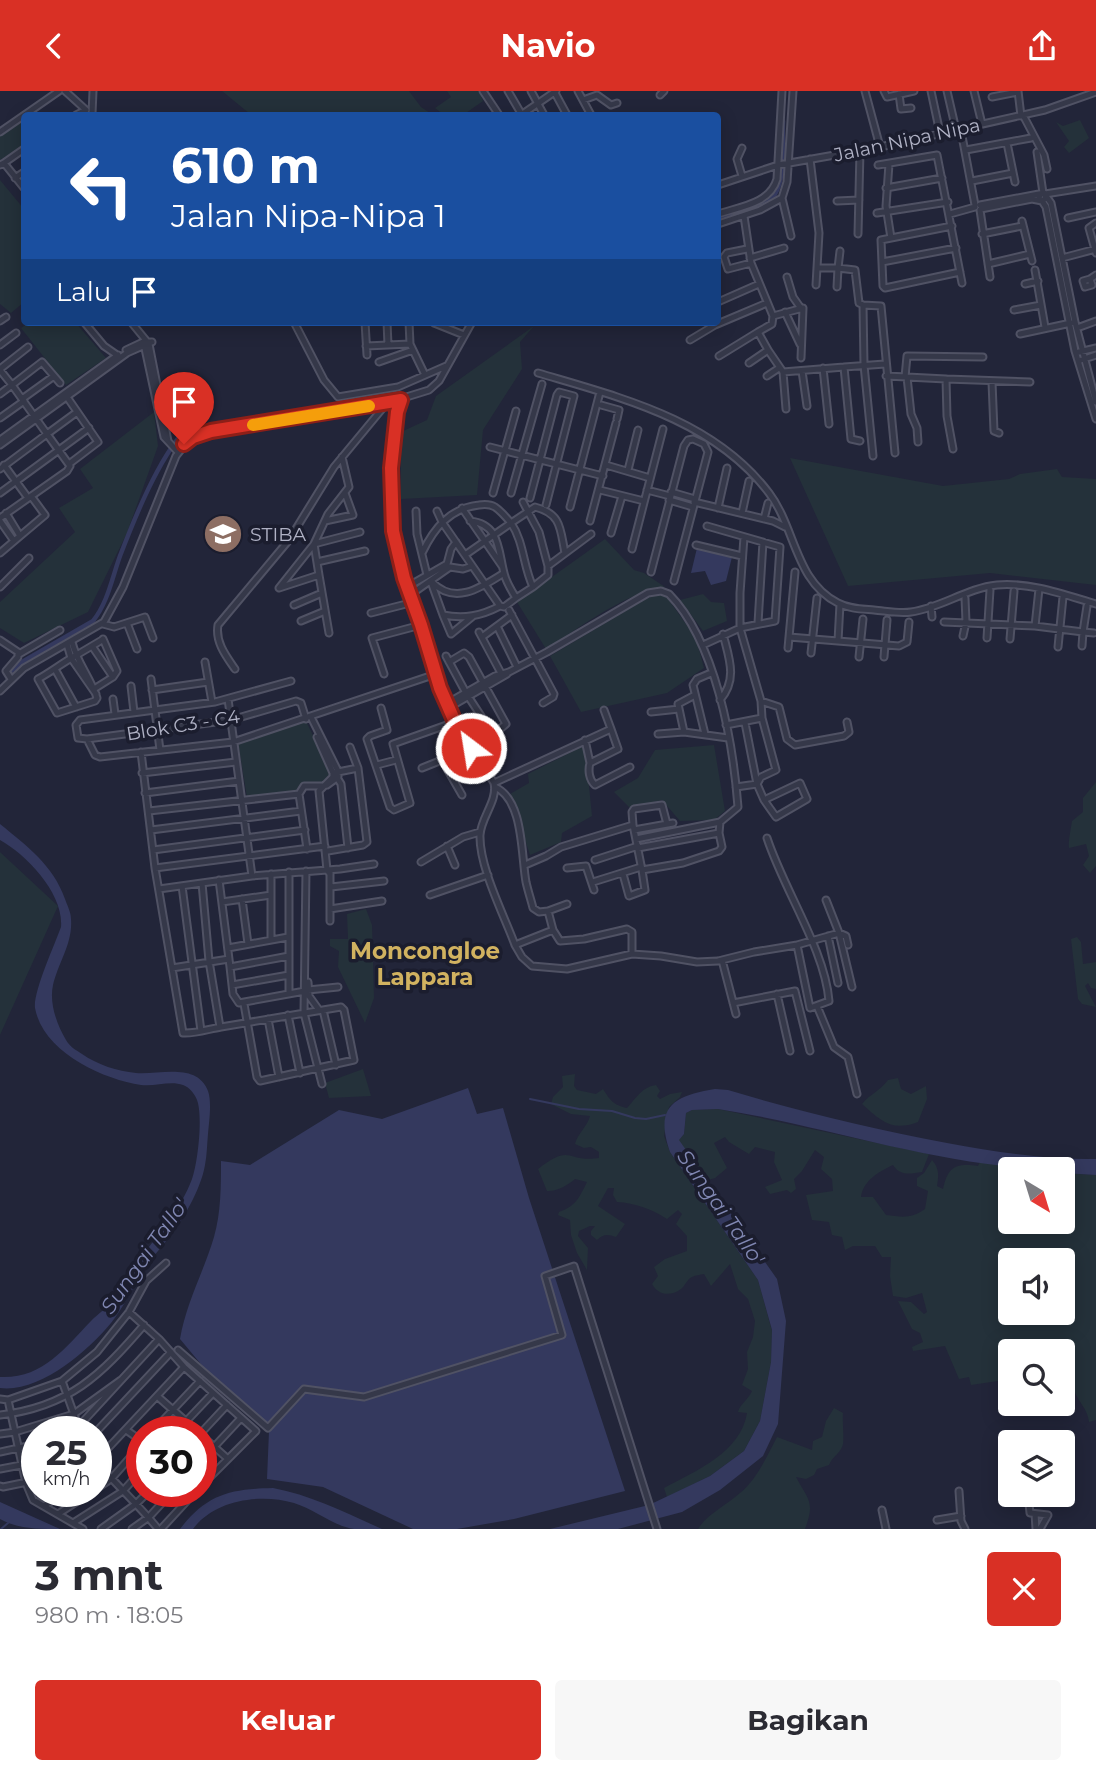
<!DOCTYPE html>
<html lang="id">
<head>
<meta charset="utf-8">
<style>
  :root { --surface:#fff; --page:#f7f7f7; --text:#2b2b33; --muted:#7c7c81; --accent:#d93025 }
  body { margin:0; font-family:Montserrat,sans-serif; background:var(--page); color:var(--text); height:100vh; display:flex; flex-direction:column; font-size:26px; white-space:nowrap }
  * { box-sizing:border-box; margin:0 }
  p { font-size:23px; color:var(--muted) }
  .icon { flex:none; width:38px; height:38px; fill:none; stroke:currentColor; stroke-width:2; stroke-linecap:round; stroke-linejoin:round }
  .map { position:relative; height:1438px; overflow:hidden }
  .drawer { display:flex; flex-direction:column; background:var(--surface); flex:1 }
  .drawer>* { flex:none }
  .guide { position:absolute; left:21px; top:21px; width:700px; height:214px; border-radius:7px; box-shadow:0 4px 18px #0003; background:#1a4fa0; color:#fff; overflow:hidden }
  .needle { width:46px; rotate:142deg }
  .tools { position:absolute; left:998px; top:1066px; display:grid; gap:14px }
  .tools a { display:grid; place-items:center; width:77px; height:77px; border-radius:7px; background:var(--surface); box-shadow:0 4px 18px #0003; font-size:35px }
  .speed { position:absolute; left:21px; top:1325px; display:flex; gap:14px; font-size:35px; font-weight:700; text-align:center }
  .speed>* { display:grid; place-content:center; width:91px; height:91px; border-radius:50%; background:var(--surface); box-shadow:0 4px 18px #0003; line-height:1 }
  .speed small { font-size:18px; font-weight:400 }
  .speed .limit { border:10px solid #d22; background:#fff; color:#111 }
  .pin { position:absolute; display:grid; place-items:center; width:60px; height:60px; color:#fff; margin:-72px -30px; border-radius:50% 50% 50% 0; rotate:-45deg; box-shadow:0 0 7px #0007 }
  .pin .icon { rotate:45deg }
  .me { position:absolute; width:77px; margin:-38px; rotate:329deg; stroke-linejoin:round; filter:drop-shadow(0 0 5px #0008) }
  .turn { display:flex; align-items:center; gap:24px; height:147px; padding:0 35px; font-size:32px }
  .turn .icon { width:91px; height:91px; stroke-width:2.5 }
  .turn b { display:block; font-size:49px; line-height:60px }
  .then { display:flex; align-items:center; height:66px; padding:0 35px; background:#0003; gap:14px; font-size:26px }
  .round { display:grid; place-items:center; flex:none; width:74px; height:74px; border-radius:7px; background:var(--page) }
  .summary { display:flex; align-items:center; justify-content:space-between; height:119px; padding:0 35px }
  h1 { font-size:42px; font-weight:700; line-height:52px }
  .button { display:flex; gap:14px; margin-top:auto; padding:14px 35px }
  .button a { flex:1; height:80px; border-radius:7px; background:var(--accent); color:#fff; font-size:28px; font-weight:700; line-height:80px; text-align:center }
  .button a+a { background:var(--page); color:var(--text) }
  header { display:flex; justify-content:space-between; align-items:center; height:91px; padding:0 35px; background:var(--accent); color:#fff; font-size:32px; font-weight:700 }
  .map>svg:first-child { display:block }
  .green { fill:#24313a; fill-rule:evenodd }
  .water { fill:#34395e }
  .lines { fill:none; stroke-linecap:round; stroke-linejoin:round }
  .stream { stroke:#34395e; stroke-width:2 }
  .canal { stroke:#34395e; stroke-width:4.5 }
  .minor-casing { stroke:#505264; stroke-width:9 }
  .minor { stroke:#353849; stroke-width:5 }
  .route-casing { stroke:#8d1f18; stroke-width:18 }
  .route { stroke:#d93025; stroke-width:12 }
  .slow { stroke:#f59e0b; stroke-width:12 }
  .labels { text-anchor:middle; dominant-baseline:central; stroke-width:7; stroke-linejoin:round; paint-order:stroke }
  .street-label { font-size:19px; fill:#b0b2c5; stroke:#1b1d2e }
  .poi-label { font-size:19px; fill:#b0b2c5; stroke:#1b1d2e; text-anchor:start }
  .water-label { font-size:21px; font-style:italic; fill:#8087b2; stroke:#1b1d2e }
  .quarter-label { font-size:23px; font-weight:bold; fill:#d1b260; stroke:#1b1d2e }
</style>
</head>
<body>
<header><svg class="icon" aria-label="back" viewBox="0 0 24 24"><path d="M15 5l-7 7 7 7"/></svg>Navio<svg class="icon" aria-label="share" viewBox="0 0 24 24"><path d="M12 15V3M7 8l5-5 5 5M5 13v7h14v-7"/></svg></header>
<div class="map">
<svg width="1096" height="1438" viewBox="0 0 1096 1438">
  <rect width="100%" height="100%" fill="#222539"/>
  <!-- green -->
  <path class="green" d="M222 0H409L421 16 433 24H248L250 23Z
    M447 0H479L483 10 463 24H444L435 17 451 6Z
    M24 29V54L0 69V44Z
    M1080 29 1089 47 1069 62 1064 56 1069 50 1056 31 1063 35Z
    M0 89 24 118V211L11 222 0 213Z
    M30 231H75L106 267 66 294 21 237Z
    M534 235 520 251 522 278 483 339 477 404 401 408V341L427 329 436 305Z
    M154 321 158 355 127 442 88 521 24 552 0 537V511L75 441 59 417 93 397 80 378Z
    M790 367 943 395 1009 388 1020 383 1057 378 1062 386 1096 388V494L990 482 848 495Z
    M605 448 634 479 644 482 665 496C622 503 583 535 546 558L517 511Z
    M656 502 666 505 696 547 704 577 667 602 581 621 550 565Z
    M703 503 711 511 724 512 727 530 703 540 680 509Z
    M306 630 331 682 320 693C309 692 302 690 296 700L247 706 238 652Z
    M585 654 592 725 562 742 561 751 530 764 510 703 529 692 528 683Z
    M714 654 725 720 714 729 680 730 662 709 630 717 614 701 638 687 655 659Z
    M1096 691V775L1090 782 1083 774 1089 765 1086 753 1069 757C1068 751 1071 737 1072 730L1083 721V707Z
    M0 761 58 815 0 944Z
    M366 818 372 834 374 907 365 932 338 876 339 860 330 855V848H348L347 823Z
    M1077 846 1081 851 1083 873 1096 871V898L1091 897 1088 892 1085 895 1096 916 1082 913 1078 908 1071 848Z
    M363 978 371 1005 329 1007 325 992Z
    M575 983 574 995 577 999 596 1003 603 998C610 1009 613 1014 627 1017 637 1006 642 996 656 994L660 1000 657 1005 660 1008 670 1003 682 1001 680 1006 669 1016 664 1045 670 1061 758 1189 772 1240 771 1271 760 1330 744 1360 710 1385 667 1406 664 1397C696 1380 741 1361 747 1322L738 1321C740 1313 748 1309 752 1300L742 1294 748 1278 747 1261 753 1246 755 1230 748 1208 738 1198 730 1173 711 1195 704 1183C700 1184 696 1184 692 1186 687 1188 685 1195 681 1198 670 1206 658 1204 652 1193L658 1185 654 1176 665 1168 687 1160V1145L676 1133 682 1123 678 1119 667 1128C652 1118 635 1112 617 1111L613 1104 614 1097H608L598 1115 625 1133 616 1146C608 1143 603 1143 597 1149L591 1144V1140L595 1135H590L579 1140 578 1145 588 1157 587 1179 577 1162 571 1144 570 1129 558 1124 559 1121C576 1115 579 1107 587 1091L575 1088C568 1094 556 1101 547 1100L538 1078C572 1051 566 1072 599 1067V1061L591 1056 584 1057 575 1053C578 1042 587 1036 590 1025L571 1023 551 1013 553 1006 563 996 562 985Z
    M898 987 901 998 911 1003 926 995 927 1008 918 1031C892 1041 881 1030 862 1013 870 1003 880 1000 888 989Z
    M718 1018 929 1063 922 1081C910 1083 900 1085 893 1074 878 1081 863 1090 861 1106H873L886 1124C902 1126 911 1128 925 1118L928 1100 917 1095V1087L924 1082 932 1069C939 1077 939 1084 937 1095L943 1098C948 1076 955 1072 978 1075L980 1071 1031 1078H1010V1130H1062V1082L1096 1084V1329L1089 1331C1088 1318 1078 1311 1074 1299 1073 1294 1073 1287 1072 1281L1062 1277V1260H1010V1267L998 1268V1290L971 1294 969 1286 959 1288 945 1255 913 1260 912 1256 923 1251 920 1242 912 1238 898 1210 911 1211 924 1223 927 1221 922 1202 906 1207 893 1205 890 1185 891 1166H882L875 1155H853L845 1159 842 1146 832 1144 829 1131 812 1129 806 1104 833 1100 832 1088 821 1078 824 1066 815 1059 802 1080 794 1088 796 1098 791 1102 787 1099 770 1103 765 1096 782 1089 774 1071 775 1061 755 1056 749 1063 729 1051 725 1046 714 1052 727 1077 715 1087 708 1089 678 1049 684 1043 686 1022 692 1019ZM1010 1169H1062V1222H1010Z
    M834 1317 843 1322C842 1331 845 1351 842 1356 839 1363 832 1366 829 1374L817 1378 814 1384 806 1388 796 1386C809 1410 815 1411 805 1438H698C707 1423 727 1414 740 1402 757 1388 767 1365 777 1346L812 1359 813 1350 822 1346 826 1330Z"/>
  <!-- water -->
  <path class="water" d="M697 457 732 466 726 490 711 494 705 480 691 482Z
    M0 733C27 755 53 774 65 808 67 814 71 821 71 828 73 852 58 872 53 894 49 912 57 934 66 949 70 956 76 959 82 963 98 974 117 980 136 982 159 984 197 971 208 1000 212 1011 209 1031 208 1043 207 1053 207 1064 205 1074 201 1098 182 1131 167 1149 159 1159 151 1168 144 1178 133 1196 124 1216 111 1232 87 1261 39 1302 0 1297V1286C42 1288 64 1258 91 1230 98 1223 108 1216 114 1208 123 1195 130 1181 140 1168 159 1142 181 1118 192 1088 198 1072 203 1024 197 1009 195 1003 189 996 183 994 170 989 155 996 141 994 102 988 43 961 35 917 33 901 55 853 61 836 64 803 27 764 0 749Z
    M468 997 477 1023 503 1017 529 1107 625 1400 514 1428 457 1438H413L323 1396 267 1388 269 1340 205 1278 180 1248C186 1212 204 1180 214 1146 221 1122 221 1095 221 1070L250 1074 339 1019 382 1028Z
    M715 998 728 999C801 1021 873 1038 947 1052 997 1061 1046 1069 1096 1068V1084L1062 1082V1078C945 1078 833 1036 718 1018L692 1019 686 1022 684 1043 679 1049 777 1188 786 1230 778 1333 763 1365 720 1399 682 1421 618 1438H550L649 1414 710 1385 744 1360 760 1330 771 1271 772 1239 758 1189 670 1061C654 1015 674 1005 715 998Z
    M273 1397C311 1404 346 1422 382 1438 373 1438 363 1438 354 1438 333 1435 314 1418 294 1412 260 1402 214 1409 193 1438H180C207 1403 230 1398 273 1397Z
    M0 1411 60 1438C39 1438 18 1438 0 1428Z"/>
  <g class="lines">
    <!-- stream -->
    <path class="stream" d="M530 1008 579 1018 612 1020 635 1027 646 1028 665 1024
      M1 1438 8 1432"/>
    <!-- canal -->
    <path class="canal" d="M718 128C733 123 750 120 765 113 788 102 782 52 783 30
      M11 580 22 571 93 530C108 511 112 487 120 465 135 426 158 369 185 339L392 305"/>
    <!-- minor casing -->
    <g class="minor-casing">
      <path id="minor" d="M65 0 86 19
        M483 0 499 24
        M508 0 522 24
        M531 0 544 24
        M554 0 567 24
        M578 0 591 24
        M865 0 880 56
        M884 0 887 6 914 0
        M931 0 940 42
        M947 0 956 39
        M974 0 982 33
        M1018 0 1021 25
        M899 3 901 18 911 17
        M660 4 664 0
        M992 6 1018 1
        M583 9 597 4 611 14 617 12
        M92 23 93 0
        M76 24 86 19
        M521 24 556 0
        M1023 24 1044 64 1047 78
        M0 41 59 0
        M962 45 975 114
        M1007 52 1015 91
        M966 59 1031 47
        M1037 61 1043 102
        M810 68 819 142 816 194
        M4 72 24 58
        M889 73 886 115 891 147
        M0 74 4 72 24 97
        M878 74 937 64 962 192
        M742 85 737 68 742 57
        M15 87 24 81
        M972 90 1013 82
        M718 94 778 74 880 56 1045 19 1096 1
        M886 97 942 87
        M1045 103 1096 95
        M1046 105 1051 112 1075 231 1096 311
        M782 107 791 145
        M837 110 859 109
        M1042 110 1046 116 1075 260 1096 328
        M980 114 1039 103
        M981 118 1032 108 1042 110 1046 107 1044 102 1040 103 1039 108
        M980 119 990 186
        M877 122 948 111
        M718 123C739 116 770 113 777 88L782 0
        M950 123 975 116
        M744 125 751 172 773 225
        M1068 127 1096 121
        M1022 130 1032 170
        M1096 132 1089 137 1096 162
        M718 133 760 119 782 107 787 91 793 0
        M952 135 881 149 883 195 885 197 960 181
        M858 143 860 60
        M982 143 1022 135
        M747 158 727 162 724 166 728 178 751 172
        M750 167 784 157
        M1062 167 1096 158
        M882 171 956 157
        M988 173 1030 163
        M818 177H838L840 160
        M1035 179 1045 236
        M787 186 793 206 800 216
        M1090 188 1083 190 1085 196 1092 194 1090 188 1096 184
        M1025 193 1038 190
        M837 196 838 177 855 179 859 212 863 214 881 215 895 362
        M718 211 759 193
        M863 214 864 274 873 365
        M1014 219 1041 214
        M785 221 800 253
        M773 225 803 217 801 267
        M0 230 6 226
        M84 231 104 255 117 264
        M131 231 149 253 168 350
        M294 231 324 289 338 306 398 296 446 275
        M365 231 367 264
        M387 231 388 254
        M409 231 410 253 425 284
        M434 232 464 244
        M1077 237 1096 230
        M1020 243 1071 232
        M690 249 715 234 767 212
        M144 253 164 346 178 361
        M0 254 16 242
        M366 255 410 253
        M126 259 143 251H152
        M768 259 783 281 844 276
        M1079 261 1096 257
        M719 265 758 241
        M1081 269 1096 264
        M379 271 413 259
        M749 272 768 259 758 241 772 233 773 225
        M823 277 829 333
        M0 278 28 256
        M0 279 12 294 42 271 60 292
        M802 280 807 315
        M783 281 786 318
        M538 282C622 307 714 329 769 402 796 438 795 490 838 512 849 518 862 518 874 519 886 520 900 523 911 521 941 517 967 497 997 494 1031 491 1065 504 1096 513
        M767 285 779 277
        M886 285 907 286
        M905 286 907 265 983 266
        M946 288 1030 291
        M992 291 994 340 999 342
        M0 303 12 294 47 343 77 321
        M67 306 98 351 69 373
        M22 308 54 285
        M401 309 397 321 391 381V428L400 472 446 613 494 692C498 710 481 726 480 744 479 776 504 824 515 854L522 866 532 875 567 878 632 863 661 865 697 871 718 870 754 861 797 854 839 842 852 896
        M601 314 619 319 617 328
        M0 327 24 310
        M0 349 118 264
        M860 350 851 348 844 276 885 273
        M918 351 917 337 911 323 907 286 946 288 947 325 953 358
        M0 354 127 262 152 251
        M490 356 603 385
        M342 366 349 396 328 423 314 453 360 441
        M4 374 28 407
        M606 374 650 387
        M0 378 47 343 70 375 67 380 0 427
        M628 379 638 339
        M600 399 644 410
        M647 399 670 405
        M671 401 695 408
        M0 402 89 337
        M493 402 516 320
        M511 402 542 293
        M530 407 557 304 559 301 574 305 546 414
        M669 409 693 416
        M523 411 539 441 548 475 591 443
        M694 411 773 430 785 436
        M570 416 600 301
        M462 417 502 475
        M718 417 727 377
        M416 420 417 443 427 484
        M437 420 442 431 500 515 504 516 516 507
        M742 422 749 390
        M764 428 768 412
        M0 430 14 450
        M325 430 353 424 345 402
        M470 430C500 433 498 459 504 482 506 491 511 499 516 507L533 496
        M590 430 616 332
        M707 435 780 456
        M611 442 622 405
        M20 445 45 424 31 405
        M744 446 740 502V537L761 610 762 627 776 679 761 686 757 693
        M314 453 319 484 279 497Z
        M696 454 742 465
        M632 458 663 338
        M0 462 20 445 6 422
        M422 462C434 437 450 417 479 414 485 413 490 413 495 416 501 420 506 426 511 432L535 416C562 423 560 438 565 462
        M465 464 511 432C524 451 523 475 533 496L548 484V475
        M317 471 365 460
        M651 481 684 355 688 349 693 348 704 353 708 361 674 490
        M319 484 329 542
        M431 491 443 524C464 528 481 525 500 515
        M432 491C455 515 482 496 504 482
        M0 496 29 467
        M407 496 447 473 451 458 456 451
        M410 504 450 476 463 478 472 475
        M294 514 322 502
        M931 515 932 526
        M509 519 554 603 553 606 543 612
        M371 522 414 511
        M443 524 451 543 473 525
        M301 530 325 520
        M944 531 1035 535 1039 498
        M127 532 137 558
        M758 532 763 451
        M103 533 114 536 145 526 153 547
        M497 535 517 576
        M1035 535 1083 541 1087 515
        M479 541 502 584
        M963 545 966 531 965 507
        M482 546 512 524
        M789 546 899 555 907 551 909 531
        M987 547 990 499
        M1010 548 1014 500
        M0 549 18 561V566L6 580 11 588
        M838 550 840 513
        M72 551C77 572 91 587 97 607L95 610 57 622 38 588C51 581 62 572 75 565L102 549 103 548 117 580 113 586
        M67 553 71 567 96 603
        M703 554 740 537 775 530 780 456
        M92 555 113 586 94 598
        M1082 555 1083 541 1094 542
        M1058 556 1063 506
        M788 557 795 481
        M811 562 817 507
        M19 563 60 539
        M446 565 466 602 498 651
        M859 566 863 528
        M884 566 887 529
        M205 571 212 611
        M449 571 464 562 469 566 506 633 493 644
        M55 578 76 616
        M235 578C226 565 215 551 218 534L289 449 334 376 387 312
        M384 583 372 547 421 534
        M151 588 160 659
        M291 590 215 611 80 629 76 634 78 647 87 648 231 629 296 610 301 612 306 628
        M131 595 134 621
        M152 599 208 591
        M0 600 24 577 104 531 123 496 176 365 188 350 211 340 387 312 429 299 439 290 472 231
        M113 608 115 623
        M228 608 252 785
        M720 609C738 588 729 567 723 543
        M761 610 779 616 787 648 795 654 844 645 849 641 847 631
        M446 613 495 585 509 581 547 561 648 502 661 500 669 503C716 551 733 651 738 716L720 731 719 742 722 756 719 760 683 772 642 779 645 799 629 805 623 783
        M381 617 387 639 370 645 367 648 390 716 394 719 410 712 393 653 455 631
        M448 617 507 583
        M604 619 611 638
        M651 621 679 618
        M311 626 338 680V686L327 694
        M745 632 757 693 764 709
        M726 634 762 627
        M684 641 678 613 695 604
        M658 643 684 641 728 647
        M705 643 693 594 697 588 711 582
        M317 646 333 682
        M87 648 95 664 100 666 233 651 436 583
        M585 649 590 672
        M350 656 358 677
        M141 661 155 777 183 942C194 943 209 938 221 936 261 929 301 923 341 916L344 919 354 969 260 990 257 986 244 913
        M442 669 462 704
        M377 674 396 669
        M422 677 472 657
        M142 682 236 671
        M336 685 341 693 348 757
        M494 692 611 638 618 658 590 672C588 679 589 689 595 694L630 676
        M800 692 807 708 776 726 764 709Z
        M495 696C524 709 521 764 526 791 528 800 531 809 533 817L539 821 548 820 553 839 560 850 584 848 627 838 632 841V863
        M736 696 757 693
        M145 702 239 690
        M299 703 304 695H322
        M149 720 299 703 307 758
        M633 734 642 779
        M151 739 301 720
        M634 739 673 732
        M767 747C784 799 825 859 829 910L810 917 797 854
        M636 748 720 731
        M447 755 455 774
        M638 757 719 742
        M153 759 305 739
        M328 760 363 754 367 751 358 677 333 682V686L319 700 327 779 330 783
        M595 769 638 755
        M421 771 463 746 480 741
        M525 774 546 765 561 756 633 734 632 721 634 718 662 714 667 733
        M155 777 325 755
        M567 777 586 775 594 799
        M306 780 304 922 322 993
        M330 781V830
        M271 783V849
        M219 789 230 876 289 865
        M593 791 641 776
        M202 792 209 870 220 936
        M182 795 201 940
        M331 796 384 790
        M159 798 252 785 340 778 374 773
        M430 804 488 784
        M242 808 248 853
        M826 809 839 842 846 845 848 854
        M222 811 271 804
        M330 818 382 810
        M548 820 567 813
        M828 845 838 892
        M515 854 553 839
        M228 857 288 846
        M722 869 736 923
        M230 876 233 903 239 912 305 900
        M172 877 229 868
        M308 891 309 905 319 919
        M232 894 289 884
        M308 899 338 896
        M289 903V781
        M777 903 790 960
        M733 912 795 900 810 960
        M817 915 834 956 848 966 857 1003
        M323 919 336 974
        M288 924 300 982
        M268 928 279 986
        M129 1221 159 1248 184 1276 256 1340 201 1395
        M178 1259 268 1337 304 1298 364 1306 562 1244 545 1185 574 1175 657 1438
        M62 1290 97 1261 129 1221 146 1190 166 1172
        M157 1305 197 1340
        M0 1308 8 1309 62 1290 80 1340
        M8 1309 26 1392 33 1409 83 1438
        M0 1324C69 1316 101 1284 144 1234
        M78 1336 159 1248
        M126 1339 142 1350
        M153 1340 200 1290
        M177 1340 213 1302
        M96 1341 171 1261
        M201 1342 227 1314
        M0 1343 15 1341 74 1323 121 1289
        M201 1344 228 1368
        M0 1361 37 1353
        M201 1370 241 1327
        M0 1378 37 1371
        M0 1395 3 1396 37 1389
        M96 1398 111 1388 142 1353
        M959 1400 961 1430 965 1438
        M1028 1404 1030 1422 1048 1424 1040 1438
        M44 1415 66 1400
        M882 1419 886 1438
        M58 1423 93 1400
        M1035 1423 1036 1438
        M937 1429 961 1425
        M73 1432 123 1400 142 1379
        M101 1438 136 1413 149 1400
        M132 1438 149 1426 173 1400
        M158 1438C139 1414 116 1394 96 1370L184 1276
        M161 1438 196 1400"/>
    </g>
    <!-- minor -->
    <use href="#minor" class="minor"/>
  </g>
  <g class="lines">
    <!-- route casing -->
    <g class="route-casing">
      <path id="route" d="M184 353 193 346 211 340 401 309 397 321 391 377 393 440 404 487 421 534 440 597 455 631 471 657"/>
    </g>
    <!-- route -->
    <use href="#route" class="route"/>
    <!-- slow -->
    <path class="slow" d="M253 334 369 315"/>
  </g>
  <!-- icons -->
  <defs>
    <g id="university-disc" transform="scale(2.0125)"><circle r="9.5" fill="#8d6e63" stroke="#1b1d2e"/><path d="M0-5L7-2L0 1L-7-2ZM-4 1L0 2.5L4 1V4Q0 6-4 4Z" fill="#fff"/></g>
  </defs>
  <g fill-rule="evenodd">
    <use href="#university-disc" x="223" y="443"/>
  </g>
  <g class="labels">
    <!-- street labels -->
    <g class="street-label">
      <text transform="translate(907 49) rotate(-12)">Jalan Nipa Nipa</text>
      <text transform="translate(183 634) rotate(-9)">Blok C3 - C4</text>
    </g>
    <!-- poi labels -->
    <g class="poi-label">
      <text x="250" y="443">STIBA</text>
    </g>
    <!-- water labels -->
    <g class="water-label">
      <text transform="translate(721 1116) rotate(55)">Sungai Tallo'</text>
      <text transform="translate(144 1165) rotate(-55)">Sungai Tallo'</text>
    </g>
    <!-- quarter labels -->
    <g class="quarter-label">
      <text x="425" y="860">Moncongloe<tspan x="425" dy="26">Lappara</tspan></text>
    </g>
  </g>
</svg>
<div class="tools">
<a><svg class="needle" viewBox="-14 -14 28 28"><path d="M0-13l5 13h-10z" fill="#e53935"/><path d="M0 13l5-13h-10z" fill="#7c7c81"/></svg></a>
<a><svg class="icon" aria-label="sound" viewBox="0 0 24 24"><path d="M4 9h4l5-4v14l-5-4H4zM17 9q2 3 0 6"/></svg></a>
<a><svg class="icon" aria-label="search" viewBox="0 0 24 24"><circle cx="10" cy="10" r="6"/><path d="M15 15l6 6"/></svg></a>
<a><svg class="icon" aria-label="layers" viewBox="0 0 24 24"><path d="M12 4l9 5-9 5-9-5zM3 14l9 5 9-5"/></svg></a>
</div>
<div class="speed"><div>25<small>km/h</small></div><div class="limit">30</div></div>
<div class="pin" style="left:184px;top:353px;background:#d93025"><svg class="icon" aria-label="arrive" viewBox="0 0 24 24"><path d="M6 21V4h12l-3 4 3 4H6"/></svg></div>
<svg class="me" style="left:471px;top:657px" viewBox="-20 -20 40 40"><circle r="17" fill="#d93025" stroke="#fff" stroke-width="3"/><path d="M0-11L8 9 0 5-8 9z" fill="#fff"/></svg>
<div class="guide">
<div class="turn"><svg class="icon" aria-label="left" viewBox="0 0 24 24"><path d="M17 20v-9H6M10 6l-5 5 5 5"/></svg><div><b>610 m</b>Jalan Nipa-Nipa 1</div></div>
<div class="then">Lalu<svg class="icon" aria-label="arrive" viewBox="0 0 24 24"><path d="M6 21V4h12l-3 4 3 4H6"/></svg></div>
</div>
</div>
<section class="drawer">
<div class="summary"><div><h1>3 mnt</h1><p>980 m · 18:05</p></div><a class="round" style="background:#d93025;color:#fff"><svg class="icon" aria-label="close" viewBox="0 0 24 24"><path d="M6 6l12 12M18 6L6 18"/></svg></a></div>
<div class="button"><a>Keluar</a><a>Bagikan</a></div>
</section>
</body>
</html>
